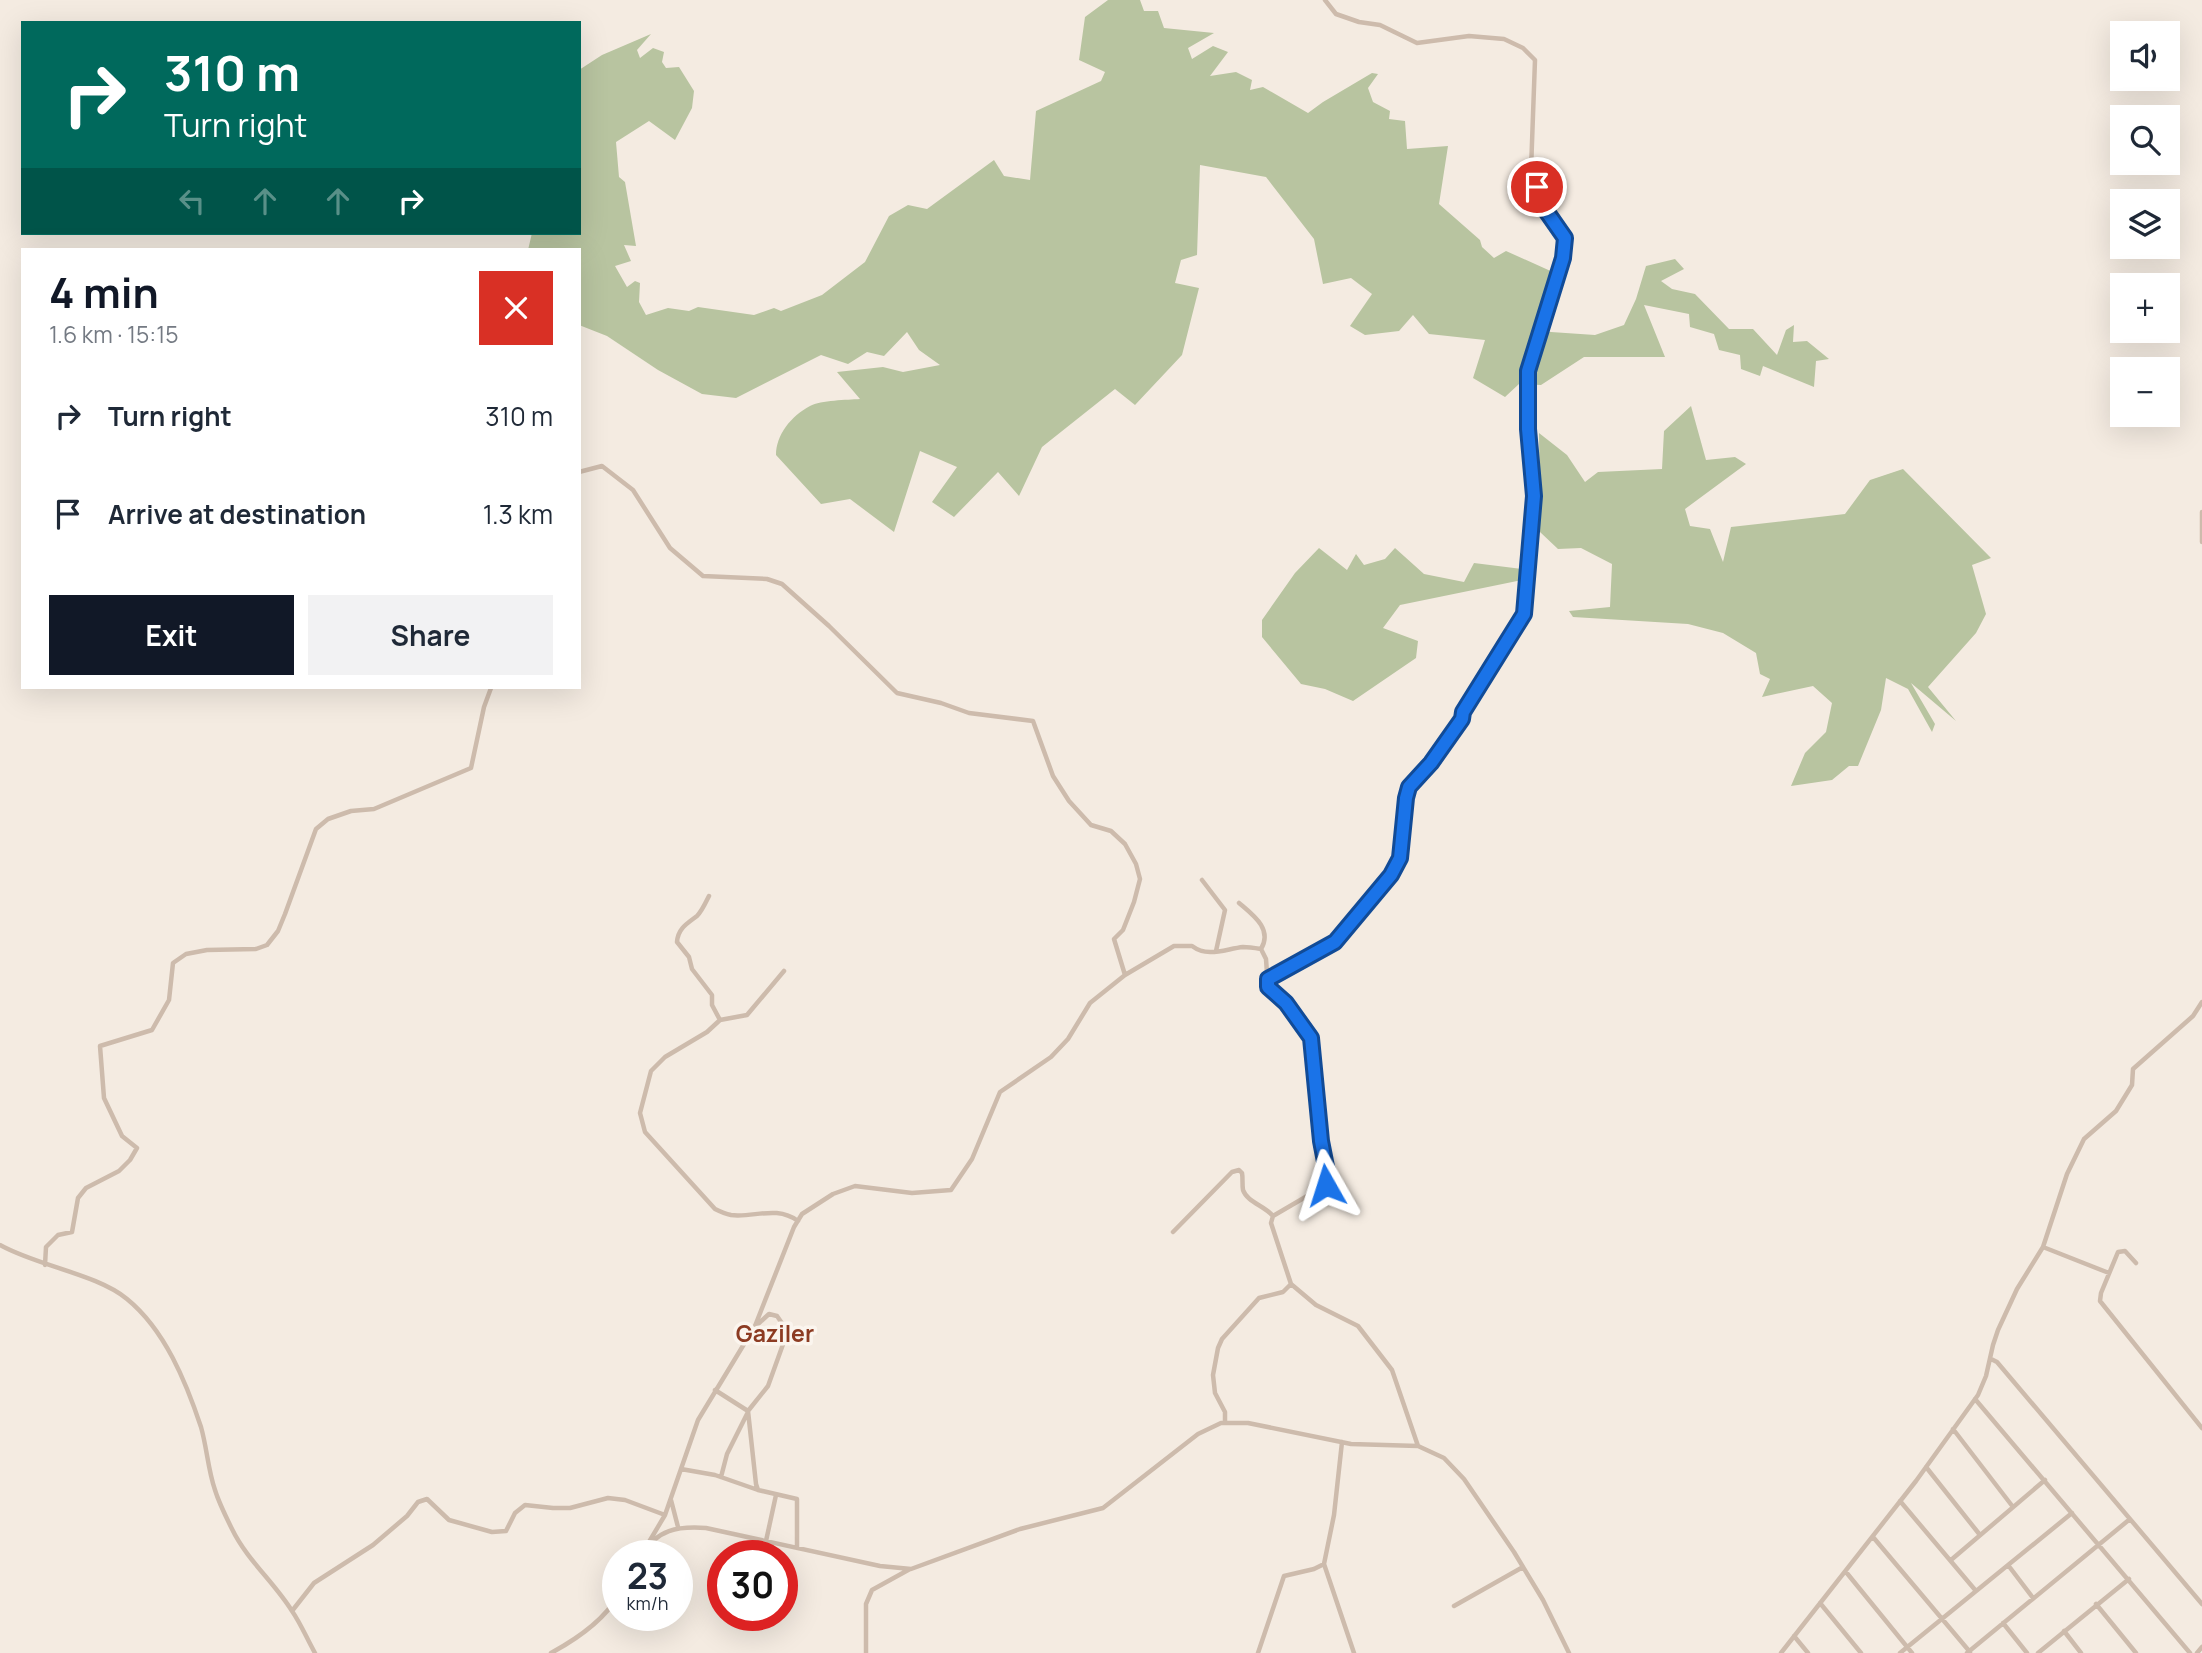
<!DOCTYPE html>
<html lang="en">
<head>
<meta charset="utf-8">
<style>
  :root { --surface:#fff; --page:#f2f2f3; --text:#1f2937; --muted:#747a83; --accent:#111827 }
  body { margin:0; font-family:Manrope,sans-serif; background:var(--page); color:var(--text); height:100vh; display:flex; flex-direction:column; font-size:26px; white-space:nowrap }
  * { box-sizing:border-box; margin:0 }
  p { font-size:23px; color:var(--muted) }
  .icon { flex:none; width:38px; height:38px; fill:none; stroke:currentColor; stroke-width:2; stroke-linecap:round; stroke-linejoin:round }
  .map { position:relative; flex:1; overflow:hidden }
  .side { position:absolute; left:21px; top:248px; width:560px; height:441px; display:flex; flex-direction:column; background:var(--surface); border-radius:0px; box-shadow:0 7px 28px #0002 }
  .side>* { flex:none }
  .guide { position:absolute; left:21px; top:21px; width:560px; height:214px; border-radius:0px; box-shadow:0 7px 28px #0002; background:#00695c; color:#fff; overflow:hidden }
  .buttons { position:absolute; left:2110px; top:21px; display:grid; gap:14px }
  .buttons a { display:grid; place-items:center; width:70px; height:70px; border-radius:0px; background:var(--surface); box-shadow:0 7px 28px #0002; font-size:35px }
  .speed { position:absolute; left:602px; top:1540px; display:flex; gap:14px; font-size:35px; font-weight:700; text-align:center }
  .speed>* { display:grid; place-content:center; width:91px; height:91px; border-radius:50%; background:var(--surface); box-shadow:0 7px 28px #0002; line-height:1 }
  .speed small { font-size:18px; font-weight:400 }
  .speed .limit { border:10px solid #d22; background:#fff; color:#111 }
  .pin { position:absolute; display:grid; place-items:center; width:60px; height:60px; color:#fff; margin:-30px; border:4px solid #fff; border-radius:50%; box-shadow:0 2px 7px #0007 }
  .me { position:absolute; width:77px; margin:-38px; rotate:354deg; stroke-linejoin:round; filter:drop-shadow(0 0 5px #0008) }
  .turn { display:flex; align-items:center; gap:24px; height:147px; padding:0 28px; font-size:32px }
  .turn .icon { width:91px; height:91px; stroke-width:2.5 }
  .turn b { display:block; font-size:49px; line-height:60px }
  .lanes { display:flex; align-items:center; height:66px; padding:0 28px; background:#0003; justify-content:center; gap:35px; direction:ltr }
  .lanes .off { opacity:.35 }
  .round { display:grid; place-items:center; flex:none; width:74px; height:74px; border-radius:0px; background:var(--page) }
  .summary { display:flex; align-items:center; justify-content:space-between; height:119px; padding:0 28px }
  h1 { font-size:42px; font-weight:700; line-height:52px; color:var(--accent) }
  .cta { display:flex; gap:14px; margin-top:auto; padding:14px 28px }
  .cta a { flex:1; height:80px; border-radius:0px; background:var(--accent); color:#fff; font-size:28px; font-weight:700; line-height:80px; text-align:center }
  .cta a+a { background:var(--page); color:var(--text) }
  ul { padding:0; list-style:none }
  li { display:flex; align-items:center; gap:21px; height:98px; padding:0 28px }
  li div { flex:1 }
  li b { display:block; font-size:26px }
  li em { font-style:normal }
  .map>svg:first-child { display:block }
  .green { fill:#b8c4a0 }
  .lines { fill:none; stroke-linecap:round; stroke-linejoin:round }
  .street { stroke:#cdbbac; stroke-width:4.5 }
  .route-casing { stroke:#114b97; stroke-width:18 }
  .route { stroke:#1a73e8; stroke-width:12 }
  .labels { text-anchor:middle; dominant-baseline:central; stroke-width:7; stroke-linejoin:round; paint-order:stroke }
  .quarter-label { font-size:23px; font-weight:bold; fill:#8c3b22; stroke:#fbf5ee }
</style>
</head>
<body>
<div class="map">
<svg width="2202" height="1653" viewBox="0 0 2202 1653">
  <rect width="100%" height="100%" fill="#f4ebe1"/>
  <!-- green -->
  <path class="green" d="M1108 0H1140L1144 11H1158L1164 28 1214 33 1188 48 1192 59 1213 46 1228 52 1210 76 1236 72 1252 80 1250 90 1263 87 1308 113 1323 102 1372 73 1378 74 1368 88 1373 102 1390 111 1389 119 1405 121 1407 149 1448 146 1439 204 1480 240 1482 247 1494 258 1506 251 1555 273 1538 329 1551 332 1595 335 1624 325 1636 299 1646 266 1675 259 1684 269 1661 281 1672 289 1695 294 1729 329H1753L1777 355 1786 330 1794 325 1793 342 1807 341 1829 359 1816 361 1814 387 1763 366 1760 376 1741 369 1740 355 1719 350 1714 334 1690 327 1689 314 1644 305 1665 357H1584L1541 385 1519 384 1505 397 1473 378 1485 340 1429 334 1413 315 1399 331 1365 335 1350 326 1372 294 1351 278 1323 284 1314 239 1266 177 1200 165 1197 255 1181 260 1175 283 1199 288 1182 355 1135 405 1115 389 1042 447 1019 496 998 472 954 517 932 502 957 467 920 451 894 532 850 499 821 504 776 455C776 435 791 416 810 406 821 400 847 400 860 399L837 372 883 367 903 372 940 365 919 350 907 332 884 356 867 352 848 364 821 355 736 398 702 394 658 370 607 336 579 325V250H528L532 233H579V70L602 55 651 34 637 50 640 58 653 48 664 52 662 62 666 68 679 67 694 91 692 108 675 140 649 121 616 142 619 177 625 182 636 246 624 245 631 261 615 266 627 287 635 281 640 283 639 302 646 315 668 308 689 311 698 307 754 315 774 308 781 311 822 295 865 262 889 216 908 205 927 209 994 160 1004 176 1030 180 1036 111 1101 81 1105 72 1079 60 1085 17Z
    M1691 406 1706 460 1735 457 1746 464 1685 509 1690 526 1710 529 1723 562 1731 527 1845 514 1870 480 1903 469 1991 558 1972 565 1986 614 1976 633 1928 687 1956 721 1911 683 1935 724 1932 732 1908 689 1886 678 1881 710 1858 766H1849L1832 780 1791 786 1805 753 1826 732 1832 703 1813 686 1762 697 1770 679 1760 674 1756 653 1723 633 1688 624 1573 617 1569 611 1610 607 1612 564 1581 548 1558 549 1540 532 1539 433 1567 455 1585 482 1598 472 1662 469 1664 431Z
    M1319 548 1347 570 1356 554 1364 565 1385 559 1395 548 1424 574 1464 582 1474 563 1522 569V580L1400 605 1383 628 1418 641 1416 658 1353 701 1325 689 1301 684 1262 637V620L1295 573Z"/>
  <g class="lines">
    <!-- street -->
    <path class="street" d="M579 472 602 466 633 490 670 548 703 576 767 579 782 584 829 626 897 693 941 703 969 713 1033 721 1053 776 1069 801 1091 825 1111 831 1125 844 1136 864 1140 879 1134 902 1123 930 1114 939 1125 975 1174 946H1192C1208 958 1225 949 1243 947 1249 947 1255 948 1261 949L1266 959 1268 987 1286 1003 1311 1038 1321 1141 1328 1177 1326 1185 1273 1216 1271 1223 1291 1284 1316 1305 1358 1326 1392 1370 1418 1446
      M2202 512V542
      M1202 880 1225 910 1216 951
      M709 896C706 902 702 911 697 916 688 923 678 928 677 942L689 957 692 969 712 995V1005L720 1020
      M1239 903C1253 915 1273 929 1261 949
      M784 971 747 1015 720 1020 707 1032 665 1057 651 1071 640 1113 645 1132 715 1209C719 1211 726 1214 731 1215 754 1218 776 1205 798 1221
      M1268 979 1335 942 1391 875 1400 858 1406 798 1410 787 1431 763 1462 719 1463 712 1524 614 1534 496 1528 429V371L1563 258 1565 238 1542 205 1531 170 1535 60 1523 48 1504 39 1469 36 1417 43 1380 25 1359 22 1336 14 1325 0
      M1173 1232 1232 1172 1239 1170 1242 1173C1243 1178 1242 1184 1243 1190 1247 1202 1265 1206 1273 1216
      M0 1245C37 1266 97 1274 127 1299 165 1330 186 1382 201 1427 207 1448 208 1470 215 1490 219 1503 226 1517 232 1529 247 1560 274 1582 292 1611 301 1624 307 1639 315 1653
      M2043 1247 2109 1273
      M2136 1263 2125 1251 2118 1252 2101 1293 2100 1301 2202 1428
      M45 1265 46 1247 58 1235 72 1232 78 1198 86 1188 119 1171 130 1160 137 1148 122 1136 104 1098 100 1046 152 1030 169 1000 173 963 186 954 207 950 256 949 267 945 278 931 285 914 316 829 328 819 351 811 374 809 471 768 484 707 491 688
      M1991 1359 1997 1362 2202 1604
      M715 1390 748 1411 768 1386 786 1336V1329L777 1316 769 1314 758 1324
      M1975 1399 2190 1653
      M748 1411 756 1484 758 1490 797 1499V1548
      M1225 1423V1412L1215 1393 1213 1375 1218 1348 1222 1339 1259 1298 1283 1292 1291 1284
      M1953 1429 2013 1507
      M1342 1442 1334 1515 1324 1564 1354 1653
      M1926 1467 1980 1535
      M681 1469 715 1475 758 1490
      M721 1477 727 1454 748 1412
      M671 1500 678 1527
      M1900 1501 1976 1591
      M1873 1537 1970 1652
      M766 1541 776 1495
      M649 1542 665 1515 698 1420 755 1326 794 1227 802 1214 833 1194 855 1186 912 1193 951 1190 972 1159 1000 1092 1051 1057 1068 1039 1090 1003 1125 975
      M641 1556C657 1529 678 1526 706 1528L880 1566 911 1569 1020 1529 1103 1508 1198 1434 1221 1423H1248L1351 1444 1418 1446 1444 1458 1464 1479 1514 1552 1543 1600 1569 1653
      M1951 1560 2045 1480
      M2008 1565 2033 1598
      M1846 1572 1912 1653
      M1820 1603 1861 1653
      M2096 1604 2136 1653
      M1454 1606 1523 1567
      M292 1611 314 1583 373 1545 407 1516 418 1502 427 1499 449 1520 492 1532 506 1531 515 1513 525 1505 553 1508H570L608 1498 625 1500 665 1515
      M2003 1623 2027 1653
      M2064 1631 2081 1653
      M1794 1636 1808 1653
      M551 1653C575 1640 604 1620 618 1596
      M866 1653V1604L872 1590 910 1569
      M1258 1653 1284 1576 1314 1569 1324 1564
      M1781 1653 1916 1481 1978 1395 1986 1376 1993 1345 1998 1330 2017 1289 2043 1247 2067 1174 2084 1139 2116 1111 2132 1085 2133 1069 2193 1016 2202 1002
      M1900 1653 2072 1513
      M1967 1653 2130 1519
      M2038 1653 2129 1579
      M2197 1653 2202 1647"/>
  </g>
  <g class="lines">
    <!-- route casing -->
    <g class="route-casing">
      <path id="route" d="M1326 1185 1328 1177 1321 1141 1311 1038 1286 1003 1268 987V979L1335 942 1391 875 1400 858 1406 798 1409 787 1431 763 1462 719 1463 712 1524 614 1534 496 1528 429V371L1563 258 1565 238 1542 205 1537 187"/>
    </g>
    <!-- route -->
    <use href="#route" class="route"/>
  </g>
  <g class="labels">
    <!-- quarter labels -->
    <g class="quarter-label">
      <text x="775" y="1333">Gaziler</text>
    </g>
  </g>
</svg>
<div class="buttons">
<a><svg class="icon" aria-label="sound" viewBox="0 0 24 24"><path d="M4 9h4l5-4v14l-5-4H4zM17 9q2 3 0 6"/></svg></a>
<a><svg class="icon" aria-label="search" viewBox="0 0 24 24"><circle cx="10" cy="10" r="6"/><path d="M15 15l6 6"/></svg></a>
<a><svg class="icon" aria-label="layers" viewBox="0 0 24 24"><path d="M12 4l9 5-9 5-9-5zM3 14l9 5 9-5"/></svg></a>
<a>+</a>
<a>−</a>
</div>
<div class="speed"><div>23<small>km/h</small></div><div class="limit">30</div></div>
<div class="pin" style="left:1537px;top:187px;background:#d93025"><svg class="icon" aria-label="arrive" viewBox="0 0 24 24"><path d="M6 21V4h12l-3 4 3 4H6"/></svg></div>
<svg class="me" style="left:1326px;top:1185px" viewBox="-20 -20 40 40"><path d="M0-17L14 15 0 8-14 15z" fill="#1a73e8" stroke="#fff" stroke-width="4"/></svg>
<div class="guide">
<div class="turn"><svg class="icon" aria-label="right" viewBox="0 0 24 24"><path d="M7 20v-9h11M14 6l5 5-5 5"/></svg><div><b>310 m</b>Turn right</div></div>
<div class="lanes"><svg class="icon off" aria-label="left" viewBox="0 0 24 24"><path d="M17 20v-9H6M10 6l-5 5 5 5"/></svg><svg class="icon off" aria-label="ahead" viewBox="0 0 24 24"><path d="M12 20V5M6 11l6-6 6 6"/></svg><svg class="icon off" aria-label="ahead" viewBox="0 0 24 24"><path d="M12 20V5M6 11l6-6 6 6"/></svg><svg class="icon" aria-label="right" viewBox="0 0 24 24"><path d="M7 20v-9h11M14 6l5 5-5 5"/></svg></div>
</div>
<section class="side">
<div class="summary"><div><h1>4 min</h1><p>1.6 km · 15:15</p></div><a class="round" style="background:#d93025;color:#fff"><svg class="icon" aria-label="close" viewBox="0 0 24 24"><path d="M6 6l12 12M18 6L6 18"/></svg></a></div>
<ul>
<li><svg class="icon" aria-label="right" viewBox="0 0 24 24"><path d="M7 20v-9h11M14 6l5 5-5 5"/></svg><div><b>Turn right</b></div><em>310 m</em></li>
<li><svg class="icon" aria-label="arrive" viewBox="0 0 24 24"><path d="M6 21V4h12l-3 4 3 4H6"/></svg><div><b>Arrive at destination</b></div><em>1.3 km</em></li>
</ul>
<div class="cta"><a>Exit</a><a>Share</a></div>
</section>
</div>
</body>
</html>
